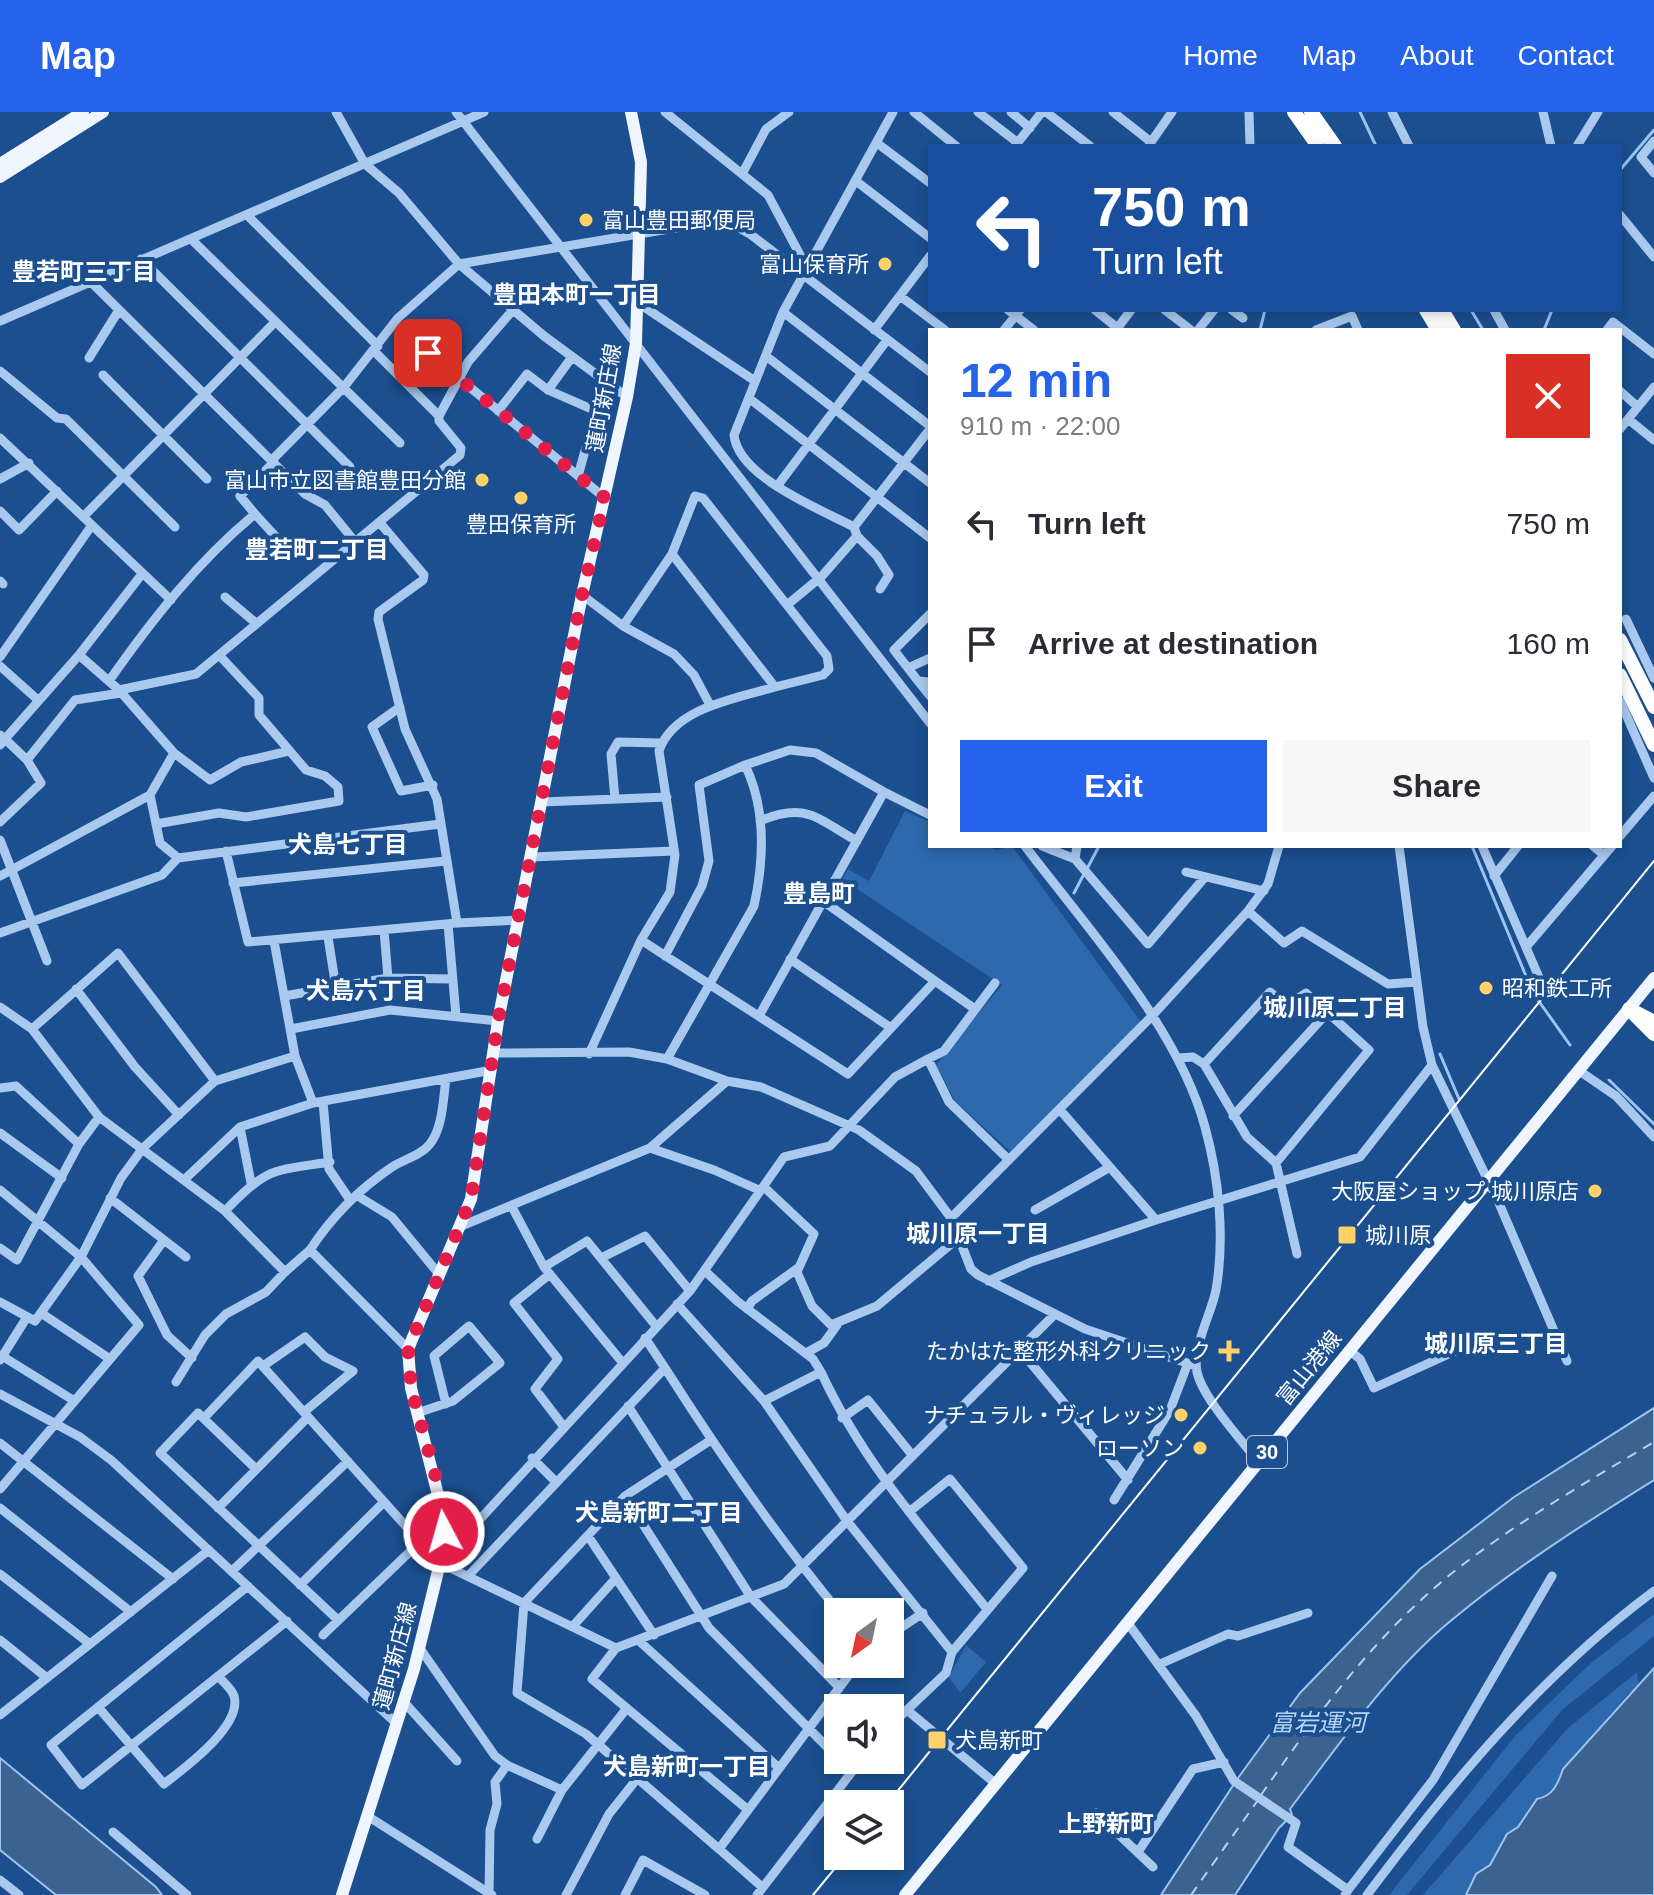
<!DOCTYPE html>
<html lang="en">
<head>
<meta charset="utf-8">
<style>
  :root { --surface:#fff; --page:#f7f7f7; --text:#2b2b33; --muted:#7c7c81; --accent:#2563eb }
  body { margin:0; font-family:Helvetica,"Noto Sans JP",sans-serif; background:var(--page); color:var(--text); height:100vh; display:flex; flex-direction:column; font-size:30px; white-space:nowrap }
  * { box-sizing:border-box; margin:0 }
  p { font-size:26px; color:var(--muted) }
  .icon { flex:none; width:44px; height:44px; fill:none; stroke:currentColor; stroke-width:2; stroke-linecap:round; stroke-linejoin:round }
  .map { position:relative; flex:1; overflow:hidden }
  .side { position:absolute; left:928px; top:216px; width:694px; height:520px; display:flex; flex-direction:column; background:var(--surface); border-radius:0px; box-shadow:0 4px 12px #0003 }
  .side>* { flex:none }
  .banner { position:absolute; left:928px; top:32px; width:694px; height:168px; border-radius:0px; box-shadow:0 4px 12px #0003; background:#1a4fa0; color:#fff; overflow:hidden }
  .needle { width:52px; rotate:213deg }
  .buttons { position:absolute; left:824px; top:1486px; display:grid; gap:16px }
  .buttons a { display:grid; place-items:center; width:80px; height:80px; border-radius:0px; background:var(--surface); box-shadow:0 4px 12px #0003; font-size:40px }
  .pin { position:absolute; display:grid; place-items:center; width:68px; height:68px; color:#fff; margin:-34px; border-radius:16px; box-shadow:0 4px 12px #0006 }
  .me { position:absolute; width:88px; margin:-44px; rotate:354deg; stroke-linejoin:round; filter:drop-shadow(0 0 6px #0008) }
  .turn { display:flex; align-items:center; gap:28px; height:168px; padding:0 32px; font-size:36px }
  .turn .icon { width:104px; height:104px; stroke-width:2.5 }
  .turn b { display:block; font-size:56px; line-height:68px }
  .round { display:grid; place-items:center; flex:none; width:84px; height:84px; border-radius:0px; background:var(--page) }
  .overview { display:flex; align-items:center; justify-content:space-between; height:136px; padding:0 32px }
  h1 { font-size:48px; font-weight:700; line-height:60px; color:var(--accent) }
  .button { display:flex; gap:16px; margin-top:auto; padding:16px 32px }
  .button a { flex:1; height:92px; border-radius:0px; background:var(--accent); color:#fff; font-size:32px; font-weight:700; line-height:92px; text-align:center }
  .button a+a { background:var(--page); color:var(--text) }
  ul { padding:0; list-style:none }
  li { display:flex; align-items:center; gap:24px; height:120px; padding:0 32px }
  li div { flex:1 }
  li b { display:block; font-size:30px }
  li em { font-style:normal }
  header { display:flex; align-items:center; gap:48px; box-sizing:border-box; height:112px; padding:0 40px; background:var(--accent); color:#fff }
  header strong { font-size:38px }
  nav { display:flex; gap:44px; margin-inline-start:auto; font-size:28px }
  .map>svg:first-child { display:block }
  .green { fill:#2e69ad }
  .water { fill:#3c6290; stroke:#9cc4f0; stroke-width:2 }
  .lines { fill:none; stroke-linecap:round; stroke-linejoin:round }
  .stream { stroke:#9cc4f0; stroke-width:3 }
  .ferry { stroke:#b5d3f5; stroke-width:2; stroke-dasharray:10 8; stroke-linecap:butt }
  .minor { stroke:#a9c9ee; stroke-width:9 }
  .major { stroke:#f0f6ff; stroke-width:12 }
  .highway { stroke:#fff; stroke-width:14 }
  .tram { stroke:#fff; stroke-width:2 }
  .highway-bridge { stroke:#fff; stroke-width:14 }
  .route { stroke:#e11d48; stroke-width:14; stroke-dasharray:0 25.2 }
  .poi-dot { fill:#ffd166; stroke:#1b4f8f; stroke-width:3 }
  .labels { text-anchor:middle; dominant-baseline:central; stroke-width:8; stroke-linejoin:round; paint-order:stroke }
  .shield { fill:#1b4f8f; stroke:#bbcadd; stroke-width:2 }
  .shield-label { font-size:20px; font-weight:bold; fill:#fff }
  .poi-label { font-size:22px; fill:#fff; stroke:#1b4f8f; text-anchor:end }
  .street-label { font-size:22px; fill:#fff; stroke:#1b4f8f }
  .neighbourhood-label { font-size:24px; font-weight:bold; fill:#fff; stroke:#1b4f8f }
  .water-label { font-size:24px; font-style:italic; fill:#b5d3f5; stroke:#1b4f8f }
</style>
</head>
<body>
<header>
<strong>Map</strong>
<nav><a>Home</a><a>Map</a><a>About</a><a>Contact</a></nav>
</header>
<div class="map">
<svg width="1654" height="1783" viewBox="0 0 1654 1783">
  <rect width="100%" height="100%" fill="#1b4f8f"/>
  <!-- green -->
  <path class="green" d="M905 699 930 710V734H987L996 738 1012 734 1141 910 1011 1040 955 989 936 953 1002 873 842 767 848 757 869 769Z
    M1654 1502V1524L1562 1598 1407 1783H1389L1515 1624 1591 1551Z
    M966 1533 986 1550 960 1581 949 1565Z
    M1637 1560 1639 1576 1628 1582 1563 1657 1558 1674 1545 1686 1537 1687 1518 1715 1507 1722 1490 1753 1476 1762 1466 1783H1423L1568 1616Z"/>
  <!-- water -->
  <path class="water" d="M1654 1296V1368C1585 1411 1516 1455 1453 1507 1391 1557 1338 1634 1290 1697L1292 1703 1279 1716 1235 1783H1161L1238 1666 1300 1581 1420 1457 1514 1385Z
    M1654 1556V1783H1466L1476 1762 1490 1753 1507 1722 1518 1715 1537 1687C1553 1684 1558 1672 1563 1657Z
    M0 1646 156 1775 162 1783H56L0 1738Z"/>
  <g class="lines">
    <!-- stream -->
    <path class="stream" d="M1360 0 1376 34
      M1620 58 1654 18
      M1471 198 1483 218
      M1260 218 1265 198
      M1544 218 1552 198
      M1472 734 1533 881 1570 933
      M1088 755 1099 734
      M1074 781 1084 762
      M1440 942 1459 987
      M1609 968 1654 1012"/>
    <!-- ferry -->
    <path class="ferry" d="M1261 1683C1320 1598 1382 1514 1465 1451 1524 1406 1590 1368 1654 1330
      M1191 1783 1258 1688"/>
    <!-- minor -->
    <path class="minor" d="M336 0 365 52 399 81 459 152 544 224 627 285
      M456 0 930 611
      M665 0 768 83 807 156
      M914 0 956 34
      M978 0 1018 31
      M1011 0 1030 16
      M1046 0 1090 34
      M1113 0 1151 30
      M1249 0 1250 34
      M1392 0 1409 34
      M1543 0 1551 34
      M1654 29 1641 45 1654 61
      M877 31 930 71
      M1149 33 1172 0
      M1015 34 1042 0
      M1577 34 1598 0
      M742 62 766 17 789 0
      M856 69 930 126
      M247 103 378 234
      M1620 103 1654 145
      M191 127 400 331
      M141 147 350 355
      M91 170 305 382 325 393 356 431
      M900 184 945 218
      M635 189 755 269
      M1008 198 1034 218
      M1095 198 1120 218
      M1165 198 1191 218
      M1232 198 1243 206
      M1494 198 1505 218
      M783 200 930 314
      M0 209 484 0
      M874 218 930 144
      M1004 218 1020 198
      M1116 218 1131 198
      M1198 218 1214 198
      M1316 218 1352 204 1358 218
      M1607 218 1613 210 1654 242
      M374 239 439 304
      M428 241 605 386
      M766 244 930 371
      M89 246 119 198
      M0 259 57 306 66 307 175 415
      M103 263 207 367
      M548 278 572 245
      M1620 279 1638 295
      M750 287 930 426
      M498 299 527 262 548 278 596 299 578 364
      M1628 307 1654 328
      M1620 317 1654 275
      M0 326 171 488
      M272 348 344 275 398 206 459 152 699 112 734 113 750 122 930 260
      M0 367 29 351
      M778 373 887 228
      M695 384 703 386 827 544 829 557 823 563 775 575 672 442Z
      M0 399 19 418 57 379
      M255 402 277 426
      M83 405 275 210
      M854 415C820 397 738 365 734 323L783 200 893 0
      M857 424 877 444 889 463 880 477
      M0 469 3 472
      M582 483 623 514 674 542 694 563 710 593
      M225 485 256 511
      M787 493 822 464 857 424 854 415 930 317
      M1626 507 1654 566
      M623 514 672 442
      M79 543 142 462
      M0 545 92 413
      M0 554 38 588
      M908 556 930 546
      M109 569C151 509 198 449 255 402L240 384 274 350
      M918 569 894 538 930 502
      M930 570 918 569 930 584
      M119 578 196 562 460 343 461 336 439 309V304L468 250 512 199
      M1620 589 1654 666
      M400 595 372 615 401 679 433 673
      M0 623 5 627 79 543 119 578 174 641 150 683 160 731 178 746 440 712
      M0 633 5 627 27 648 41 671 0 710
      M174 641 210 668 241 650 289 639
      M27 648 75 588 121 581
      M884 680 930 703
      M615 687 611 642 618 630 661 631
      M542 690 667 685
      M760 709C806 689 817 707 857 729
      M156 712 219 701 246 705 339 689 338 675 325 664 306 658 259 603V586L219 543
      M1620 724 1654 684
      M0 728 47 849
      M1025 734C1087 816 1178 915 1205 1015 1219 1066 1225 1125 1216 1178 1211 1203 1192 1235 1197 1260 1203 1287 1242 1328 1259 1351
      M1042 734 1075 747 1077 734
      M1399 734 1423 915 1432 953 1498 1089 1567 1249
      M1482 734 1541 870
      M1593 734 1604 743
      M226 739 248 830 457 811 437 687 405 617 378 507 379 500 423 468 424 463 380 411
      M532 745 674 739
      M1075 747 1148 832 1205 765
      M1186 760 1264 779
      M0 764 150 683
      M1494 764 1518 734
      M233 771 446 749
      M1248 799 1284 831 1302 819 1388 872 1417 870
      M457 811 519 808
      M448 812 456 904
      M384 818 388 866
      M0 821 162 763 178 746
      M328 825 336 876
      M641 828 848 962 935 869 823 789
      M274 829 295 944
      M1526 835 1612 734
      M665 844 702 774 709 749 699 673 745 653
      M790 847 891 916
      M935 869 975 897
      M76 877 135 955 179 1003
      M284 884 388 866 452 867
      M0 895 32 917 99 1005 225 1099 285 1160 310 1138 408 1237
      M32 917 118 841 215 969
      M291 917 390 898 498 909
      M494 941 629 940 667 947 727 969 761 975 859 1018 916 1059 951 1106 971 1157 978 1163 1085 1217 1196 1254
      M589 942 641 828 670 780 675 743 659 639C673 596 737 586 775 575
      M1178 946 1193 945 1204 952 1247 1025 1276 1051 1297 1142
      M667 947 754 794C764 748 766 696 745 653L790 638 816 641 884 680 759 904
      M928 947 944 939 995 871
      M1204 952 1270 880 1286 894 1306 881 1369 938 1276 1051
      M1578 958 1616 984 1654 1025
      M0 976 16 974 79 1032
      M323 990 329 1057 350 1088
      M1061 999 1156 1108 1360 1045 1432 953
      M1233 1004 1328 900
      M240 1015 251 1071
      M0 1021 62 1066
      M650 1036 714 1058 759 1078
      M184 1068 240 1015 313 991
      M764 1075 814 1122 797 1160 812 1194 831 1213 877 1194 957 1127
      M0 1078 81 1145 139 1213 0 1377
      M356 1083 392 1105 438 1161
      M110 1086 186 1145
      M512 1095 544 1155 622 1250
      M1035 1098 1110 1055
      M225 1099C267 1055 272 1059 330 1050
      M951 1106 1152 904 1248 799 1268 772 1279 734
      M459 1115 650 1036 727 969
      M164 1128 138 1164 167 1223 192 1246
      M0 1136 17 1148 79 1032 99 1005
      M310 1138C332 1104 358 1078 392 1055 403 1048 421 1043 429 1033 443 1017 443 987 446 967
      M601 1146 645 1124 690 1179
      M544 1155 587 1129 656 1214
      M705 1159 737 1189 813 1247 821 1260
      M550 1162 514 1191 558 1247 535 1277 564 1315
      M988 1169 1031 1150 1156 1108
      M0 1190 35 1209 81 1145 121 1066 143 1036 215 969 295 944 313 991 492 958
      M677 1192 764 1289 847 1409 952 1540 1023 1456 950 1367 909 1400
      M747 1197 752 1189 798 1156
      M41 1201 110 1247
      M645 1226 665 1256
      M1020 1238 1128 1368
      M1349 1238 1360 1247 1374 1276 1462 1236
      M806 1241 824 1231 837 1213
      M2 1244 73 1288
      M0 1248 27 1205
      M263 1254 305 1225 325 1245 353 1259 304 1300
      M176 1270 205 1223 226 1202 266 1180 285 1160
      M0 1282 80 1325 111 1348 397 1612
      M764 1289 821 1260C862 1349 926 1421 987 1497
      M628 1294 751 1485 839 1575
      M417 1301 453 1289 500 1251 469 1214 434 1244 446 1292
      M204 1306 258 1249 420 1430 441 1444 448 1442 690 1179 784 1045 830 1034 895 965 928 947 949 990 1009 1048
      M842 1306 868 1288 912 1343
      M711 1328 625 1384 524 1491 517 1581 586 1622 719 1737 857 1552
      M0 1331 173 1467
      M532 1346 556 1370
      M256 1357 198 1301 160 1341 338 1508
      M625 1384 709 1516 838 1646
      M1114 1388 1170 1298 1188 1251
      M0 1396 131 1500
      M218 1396 308 1305
      M588 1424 654 1523
      M440 1451 616 1536 784 1472 1054 1203
      M232 1459 348 1349
      M0 1462 90 1532
      M469 1463 665 1256C719 1341 776 1423 839 1500
      M300 1473 384 1390
      M248 1474 51 1633 82 1673 287 1509
      M1127 1510 1196 1604 1234 1669 1296 1711 1288 1735 1348 1778 1345 1783
      M573 1514 616 1466
      M323 1523 420 1430
      M890 1523 923 1501
      M0 1528 47 1566
      M638 1528 779 1656
      M419 1535 495 1644 507 1653 495 1670 497 1692 490 1718 489 1783
      M616 1536 592 1567 747 1697
      M1160 1552 1228 1522 1238 1524 1308 1501
      M404 1590 457 1649
      M98 1595 164 1672C183 1657 243 1614 234 1584 232 1577 223 1570 218 1564
      M907 1598 996 1672
      M0 1603 209 1438
      M890 1614 946 1561 952 1540
      M507 1653 562 1678
      M1096 1701 1153 1755
      M369 1705 492 1783
      M113 1720 187 1783
      M537 1727 562 1678 627 1596
      M719 1737 762 1775
      M1138 1740 1193 1657 1224 1650
      M0 1768 19 1783
      M1348 1778 1433 1668 1552 1464
      M566 1783 609 1702 636 1668
      M625 1783 643 1748 705 1783
      M757 1783 861 1648
      M1367 1783C1451 1671 1541 1563 1654 1479"/>
    <!-- major -->
    <path class="major" d="M0 52 83 0
      M0 65 103 0
      M342 1783 414 1557 440 1451 443 1403 411 1276 408 1237 471 1087 498 909 582 483 627 285 636 231 641 50 631 0
      M905 1783 1654 866"/>
    <!-- highway -->
    <path class="highway" d="M1294 0 1318 34
      M1311 0 1335 34
      M1426 198 1438 218
      M1442 198 1454 218
      M1629 897 1654 922
      M1629 897 1654 910"/>
    <!-- tram -->
    <path class="tram" d="M887 1692 1654 749
      M813 1783 845 1744"/>
    <!-- highway-bridge -->
    <path class="highway-bridge" d="M1620 528 1654 595
      M1620 563 1654 633"/>
  </g>
  <g class="lines">
    <!-- route -->
    <path class="route" d="M428 241 605 386 582 483 498 909 471 1087 408 1237 411 1276 437 1369 444 1420"/>
  </g>
  <!-- markers -->
  <g class="poi-dot">
    <circle cx="586" cy="108" r="8"/>
    <circle cx="885" cy="152" r="8"/>
    <circle cx="482" cy="368" r="8"/>
    <circle cx="521" cy="386" r="8"/>
    <circle cx="1486" cy="876" r="8"/>
    <circle cx="1595" cy="1079" r="8"/>
    <rect x="1337" y="1113" width="20" height="20" rx="4"/>
    <path d="M1225 1227h8v8h8v8h-8v8h-8v-8h-8v-8h8z"/>
    <circle cx="1181" cy="1303" r="8"/>
    <circle cx="1200" cy="1336" r="8"/>
    <rect x="927" y="1618" width="20" height="20" rx="4"/>
  </g>
  <g class="labels">
    <!-- shield labels -->
    <rect class="shield" x="1247" y="1324" width="40" height="32" rx="6"/>
    <g class="shield-label">
      <text x="1267" y="1340">30</text>
    </g>
    <!-- poi labels -->
    <g class="poi-label">
      <text x="602" y="108" text-anchor="start">富山豊田郵便局</text>
      <text x="869" y="152">富山保育所</text>
      <text x="466" y="368">富山市立図書館豊田分館</text>
      <text x="521" y="412" text-anchor="middle">豊田保育所</text>
      <text x="1502" y="876" text-anchor="start">昭和鉄工所</text>
      <text x="1579" y="1079">大阪屋ショップ 城川原店</text>
      <text x="1365" y="1123" text-anchor="start">城川原</text>
      <text x="1211" y="1239">たかはた整形外科クリニック</text>
      <text x="1165" y="1303">ナチュラル・ヴィレッジ</text>
      <text x="1184" y="1336">ローソン</text>
      <text x="955" y="1628" text-anchor="start">犬島新町</text>
    </g>
    <!-- street labels -->
    <g class="street-label">
      <text transform="translate(604 286) rotate(-80)">蓮町新庄線</text>
      <text transform="translate(1309 1256) rotate(-51)">富山港線</text>
      <text transform="translate(395 1544) rotate(-75)">蓮町新庄線</text>
    </g>
    <!-- neighbourhood labels -->
    <g class="neighbourhood-label">
      <text x="84" y="159">豊若町三丁目</text>
      <text x="577" y="182">豊田本町一丁目</text>
      <text x="317" y="437">豊若町二丁目</text>
      <text x="348" y="732">犬島七丁目</text>
      <text x="819" y="781">豊島町</text>
      <text x="366" y="878">犬島六丁目</text>
      <text x="1335" y="895">城川原二丁目</text>
      <text x="978" y="1121">城川原一丁目</text>
      <text x="1496" y="1231">城川原三丁目</text>
      <text x="659" y="1400">犬島新町二丁目</text>
      <text x="687" y="1654">犬島新町一丁目</text>
      <text x="1106" y="1711">上野新町</text>
    </g>
    <!-- water labels -->
    <g class="water-label">
      <text x="1318" y="1610">富岩運河</text>
    </g>
  </g>
</svg>
<div class="buttons">
<a><svg class="needle" viewBox="-14 -14 28 28"><path d="M0-13l5 13h-10z" fill="#e53935"/><path d="M0 13l5-13h-10z" fill="#7c7c81"/></svg></a>
<a><svg class="icon" aria-label="sound" viewBox="0 0 24 24"><path d="M4 9h4l5-4v14l-5-4H4zM17 9q2 3 0 6"/></svg></a>
<a><svg class="icon" aria-label="layers" viewBox="0 0 24 24"><path d="M12 4l9 5-9 5-9-5zM3 14l9 5 9-5"/></svg></a>
</div>
<div class="pin" style="left:428px;top:241px;background:#d93025"><svg class="icon" aria-label="arrive" viewBox="0 0 24 24"><path d="M6 21V4h12l-3 4 3 4H6"/></svg></div>
<svg class="me" style="left:444px;top:1420px" viewBox="-20 -20 40 40"><circle r="17" fill="#e11d48" stroke="#fff" stroke-width="3"/><path d="M0-11L8 9 0 5-8 9z" fill="#fff"/></svg>
<div class="banner">
<div class="turn"><svg class="icon" aria-label="left" viewBox="0 0 24 24"><path d="M17 20v-9H6M10 6l-5 5 5 5"/></svg><div><b>750 m</b>Turn left</div></div>
</div>
<section class="side">
<div class="overview"><div><h1>12 min</h1><p>910 m · 22:00</p></div><a class="round" style="background:#d93025;color:#fff"><svg class="icon" aria-label="close" viewBox="0 0 24 24"><path d="M6 6l12 12M18 6L6 18"/></svg></a></div>
<ul>
<li><svg class="icon" aria-label="left" viewBox="0 0 24 24"><path d="M17 20v-9H6M10 6l-5 5 5 5"/></svg><div><b>Turn left</b></div><em>750 m</em></li>
<li><svg class="icon" aria-label="arrive" viewBox="0 0 24 24"><path d="M6 21V4h12l-3 4 3 4H6"/></svg><div><b>Arrive at destination</b></div><em>160 m</em></li>
</ul>
<div class="button"><a>Exit</a><a>Share</a></div>
</section>
</div>
</body>
</html>
